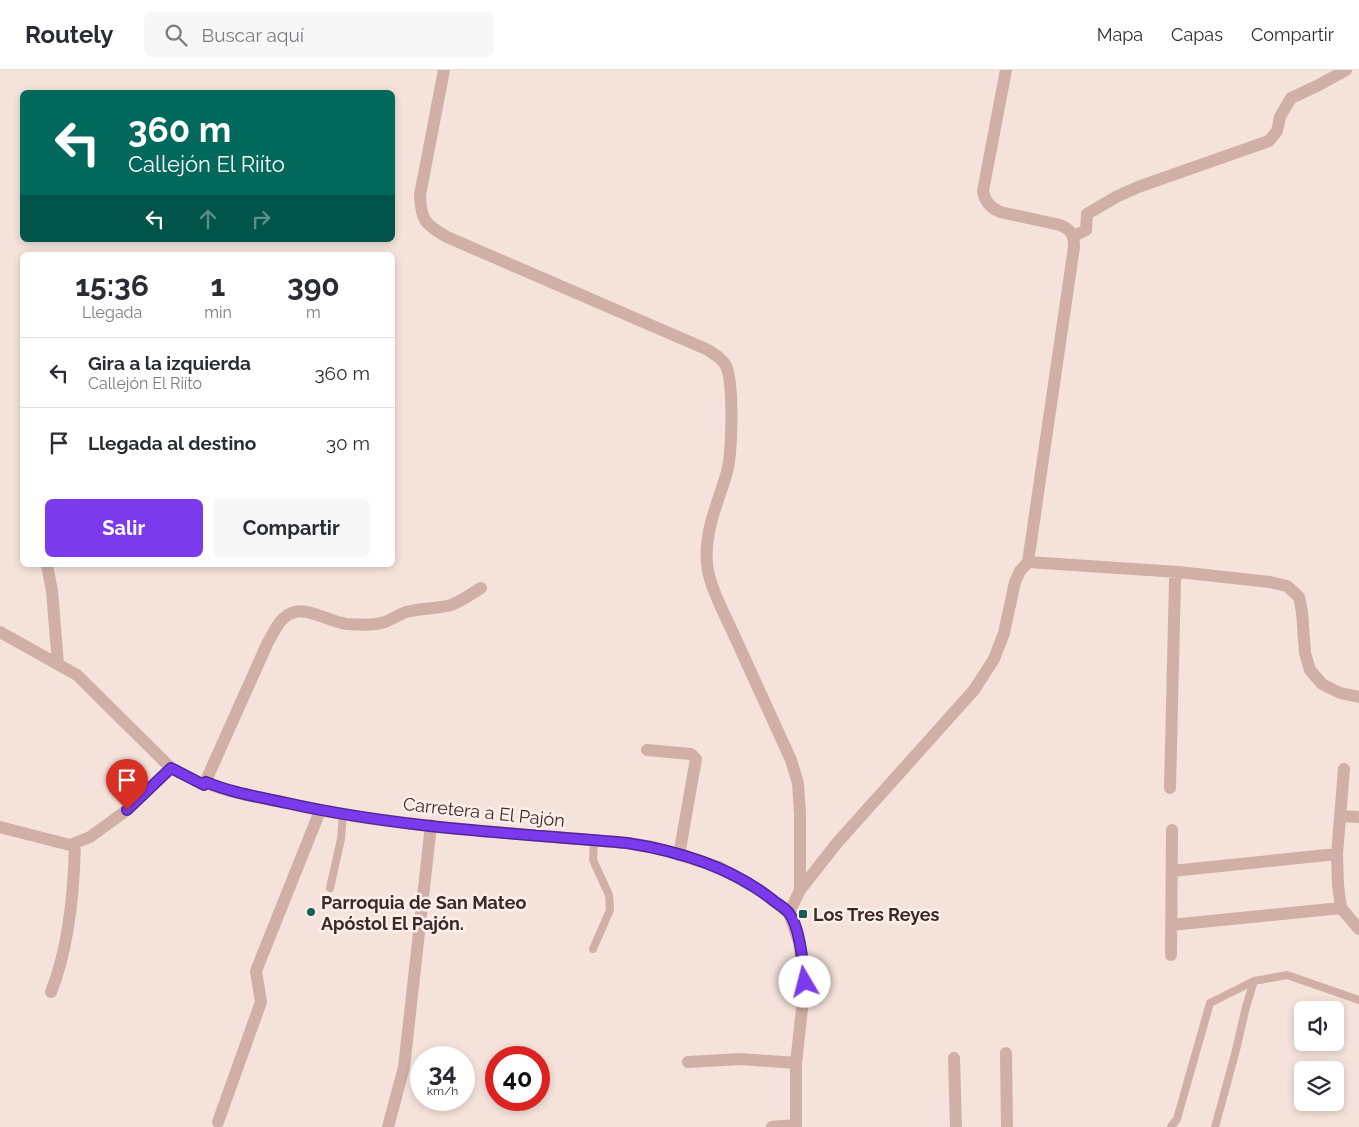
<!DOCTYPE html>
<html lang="es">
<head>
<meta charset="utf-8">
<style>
  :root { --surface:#fff; --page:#f7f7f7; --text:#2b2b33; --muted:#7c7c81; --line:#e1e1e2; --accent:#7c3aed }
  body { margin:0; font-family:Raleway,sans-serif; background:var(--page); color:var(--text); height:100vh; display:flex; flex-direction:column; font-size:19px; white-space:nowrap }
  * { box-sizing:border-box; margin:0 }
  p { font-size:16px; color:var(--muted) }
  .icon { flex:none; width:28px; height:28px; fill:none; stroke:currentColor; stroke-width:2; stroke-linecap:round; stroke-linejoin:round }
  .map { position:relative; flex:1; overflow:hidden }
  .sheet { position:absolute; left:20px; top:182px; width:375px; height:315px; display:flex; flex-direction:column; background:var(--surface); border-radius:8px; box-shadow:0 2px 8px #0003 }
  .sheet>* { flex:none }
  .hud { position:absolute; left:20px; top:20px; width:375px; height:152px; border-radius:8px; box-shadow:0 2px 8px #0003; background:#00695c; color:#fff; overflow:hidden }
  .buttons { position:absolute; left:1294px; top:931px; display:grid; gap:10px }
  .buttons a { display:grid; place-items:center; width:50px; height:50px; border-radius:8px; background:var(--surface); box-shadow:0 2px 8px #0003; font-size:25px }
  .speed { position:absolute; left:410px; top:976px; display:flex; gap:10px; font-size:25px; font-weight:700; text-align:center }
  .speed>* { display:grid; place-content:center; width:65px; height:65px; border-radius:50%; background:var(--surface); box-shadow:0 2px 8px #0003; line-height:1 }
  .speed small { font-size:12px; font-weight:400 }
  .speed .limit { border:8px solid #d22; background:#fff; color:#111 }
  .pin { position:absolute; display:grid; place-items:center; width:42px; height:42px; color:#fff; margin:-51px -21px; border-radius:50% 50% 50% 0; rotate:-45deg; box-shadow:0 0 5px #0007 }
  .pin .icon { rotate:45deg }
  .me { position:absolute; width:55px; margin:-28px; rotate:352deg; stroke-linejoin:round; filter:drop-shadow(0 0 4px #0008) }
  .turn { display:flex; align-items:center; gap:18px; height:105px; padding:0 25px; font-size:22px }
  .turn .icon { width:65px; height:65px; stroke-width:2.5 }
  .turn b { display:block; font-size:35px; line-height:42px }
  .lanes { display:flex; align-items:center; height:48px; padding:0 25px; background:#0003; justify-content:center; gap:25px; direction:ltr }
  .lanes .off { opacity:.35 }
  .eta { display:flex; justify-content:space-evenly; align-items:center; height:85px; text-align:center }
  .eta b { font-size:30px; font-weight:700; line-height:35px }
  .button { display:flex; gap:10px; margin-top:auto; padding:10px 25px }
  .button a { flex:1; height:58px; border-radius:8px; background:var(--accent); color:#fff; font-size:20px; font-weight:700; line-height:58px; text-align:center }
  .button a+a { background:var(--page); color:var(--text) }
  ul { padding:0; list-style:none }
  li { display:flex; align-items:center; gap:15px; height:70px; padding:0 25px; border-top:1px solid var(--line) }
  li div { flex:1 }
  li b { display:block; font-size:19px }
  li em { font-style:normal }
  header { display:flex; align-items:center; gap:30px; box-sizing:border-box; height:70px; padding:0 25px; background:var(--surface); border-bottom:1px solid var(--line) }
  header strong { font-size:24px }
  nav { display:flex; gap:28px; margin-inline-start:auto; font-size:18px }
  .search { width:350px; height:45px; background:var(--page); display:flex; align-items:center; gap:12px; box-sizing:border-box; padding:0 18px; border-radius:8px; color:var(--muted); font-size:19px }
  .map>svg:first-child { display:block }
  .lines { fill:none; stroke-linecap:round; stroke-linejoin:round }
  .service { stroke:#cfafa6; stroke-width:8 }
  .minor { stroke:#cfafa6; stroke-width:12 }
  .tertiary { stroke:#cfafa6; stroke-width:12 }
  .route-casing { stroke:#51269a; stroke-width:12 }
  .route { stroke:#7c3aed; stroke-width:9 }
  .poi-dot { fill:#186055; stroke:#fcefe9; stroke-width:2 }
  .labels { text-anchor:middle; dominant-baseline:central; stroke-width:5; stroke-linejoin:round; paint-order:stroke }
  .street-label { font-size:18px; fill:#3a2927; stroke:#fcefe9 }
  .poi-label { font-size:18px; font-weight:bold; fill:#3a2927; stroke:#fcefe9; text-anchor:start }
</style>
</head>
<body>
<header>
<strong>Routely</strong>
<div class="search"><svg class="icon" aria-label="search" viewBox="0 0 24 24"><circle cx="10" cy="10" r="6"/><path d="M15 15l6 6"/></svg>Buscar aquí</div>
<nav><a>Mapa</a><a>Capas</a><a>Compartir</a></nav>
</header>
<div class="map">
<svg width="1359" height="1057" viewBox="0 0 1359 1057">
  <rect width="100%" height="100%" fill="#f5e3db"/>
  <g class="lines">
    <!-- service -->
    <path class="service" d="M330 818 341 769 343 744
      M593 879 610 840 609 825 593 790 594 770
      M1171 1057 1177 1049 1210 933 1254 911
      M1215 1057 1235 984 1246 937 1254 911 1287 905 1359 930"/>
    <!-- minor -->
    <path class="minor" d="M444 0 420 125C421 151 425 154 447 167L706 279C714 284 722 288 726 296 734 313 732 383 727 402 718 433 704 461 707 494 709 516 725 545 734 565 753 607 772 648 791 690L798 713 800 744V820
      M1006 0 983 121C985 132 990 137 1000 142L1060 155C1072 160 1074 165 1074 177L1028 492
      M1074 166 1086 160 1087 144 1116 127 1138 117 1269 71 1277 61 1280 47 1291 28 1317 16 1346 0
      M47 495 52 521 58 594
      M647 680 691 684 696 689 679 785
      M1344 699 1337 784 1338 815 1341 838 1359 859
      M204 715 268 572C274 562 280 547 292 543 307 536 329 552 347 554 359 555 373 556 385 552 392 549 399 545 406 542 421 538 437 539 451 535 462 531 471 524 481 518
      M1170 718 1175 510 1178 502
      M1341 746 1359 747
      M0 757 70 775 90 767 127 740 171 698
      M1172 801 1337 784
      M789 843 800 820 837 773 974 620 994 589 1004 563 1015 512 1020 501 1028 492 1178 502 1270 512 1287 516 1299 527 1302 542 1305 583 1310 600 1322 614 1340 623 1359 627
      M1171 855 1341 838
      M1171 885 1172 760
      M51 922C69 877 74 821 75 773
      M1006 983 1007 1057
      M954 988 956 1057
      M688 992 740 989 796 993
      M218 1052 261 932 256 901 320 741
      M388 1057 404 997 431 755
      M772 1057 795 1055"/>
    <!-- tertiary -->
    <path class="tertiary" d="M0 562 77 605 171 698 204 715 206 713C233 724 262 728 291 734 399 758 516 763 627 773L653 777 719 797 761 821 789 843 799 872 805 912 796 993V1057"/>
  </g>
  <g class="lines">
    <!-- route casing -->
    <g class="route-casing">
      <path id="route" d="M127 740 171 698 204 715 206 712C232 723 260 727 287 733 398 758 514 763 627 773 679 781 732 797 774 831 778 834 785 838 789 843 800 857 803 894 805 912"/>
    </g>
    <!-- route -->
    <use href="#route" class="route"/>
  </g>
  <!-- markers -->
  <g class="poi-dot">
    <circle cx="311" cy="842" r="5"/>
    <rect x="798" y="839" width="10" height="10" rx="2.5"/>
  </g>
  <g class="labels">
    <!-- street labels -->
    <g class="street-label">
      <text transform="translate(484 742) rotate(6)">Carretera a El Pajón</text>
    </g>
    <!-- poi labels -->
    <g class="poi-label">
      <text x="321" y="832">Parroquia de San Mateo<tspan x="321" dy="21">Apóstol El Pajón.</tspan></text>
      <text x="813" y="844">Los Tres Reyes</text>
    </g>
  </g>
</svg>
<div class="buttons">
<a><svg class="icon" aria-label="sound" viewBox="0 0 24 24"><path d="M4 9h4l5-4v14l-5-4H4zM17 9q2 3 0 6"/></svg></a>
<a><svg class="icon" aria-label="layers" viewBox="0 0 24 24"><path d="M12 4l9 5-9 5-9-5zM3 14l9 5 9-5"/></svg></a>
</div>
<div class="speed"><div>34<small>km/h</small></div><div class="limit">40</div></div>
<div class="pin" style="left:127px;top:740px;background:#d93025"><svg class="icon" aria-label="arrive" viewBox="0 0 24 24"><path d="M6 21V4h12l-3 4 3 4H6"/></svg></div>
<svg class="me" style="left:805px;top:912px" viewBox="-20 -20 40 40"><circle r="19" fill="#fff"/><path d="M0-13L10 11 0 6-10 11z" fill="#7c3aed"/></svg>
<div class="hud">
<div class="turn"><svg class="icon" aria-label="left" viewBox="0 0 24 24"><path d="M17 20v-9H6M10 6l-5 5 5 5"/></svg><div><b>360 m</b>Callejón El Riíto</div></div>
<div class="lanes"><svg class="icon" aria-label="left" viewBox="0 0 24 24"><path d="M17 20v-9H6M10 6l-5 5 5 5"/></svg><svg class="icon off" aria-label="ahead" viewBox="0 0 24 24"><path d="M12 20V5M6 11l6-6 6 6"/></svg><svg class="icon off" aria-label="right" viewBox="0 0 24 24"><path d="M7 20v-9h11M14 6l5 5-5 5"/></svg></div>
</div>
<section class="sheet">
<div class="eta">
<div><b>15:36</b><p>Llegada</p></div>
<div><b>1</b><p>min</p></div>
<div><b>390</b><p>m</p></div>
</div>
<ul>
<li><svg class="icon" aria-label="left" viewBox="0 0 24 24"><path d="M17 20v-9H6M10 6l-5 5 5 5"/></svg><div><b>Gira a la izquierda</b><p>Callejón El Riíto</p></div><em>360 m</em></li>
<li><svg class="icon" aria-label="arrive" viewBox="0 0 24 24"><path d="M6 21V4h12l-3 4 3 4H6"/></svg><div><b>Llegada al destino</b></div><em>30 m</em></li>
</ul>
<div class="button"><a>Salir</a><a>Compartir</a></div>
</section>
</div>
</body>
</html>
